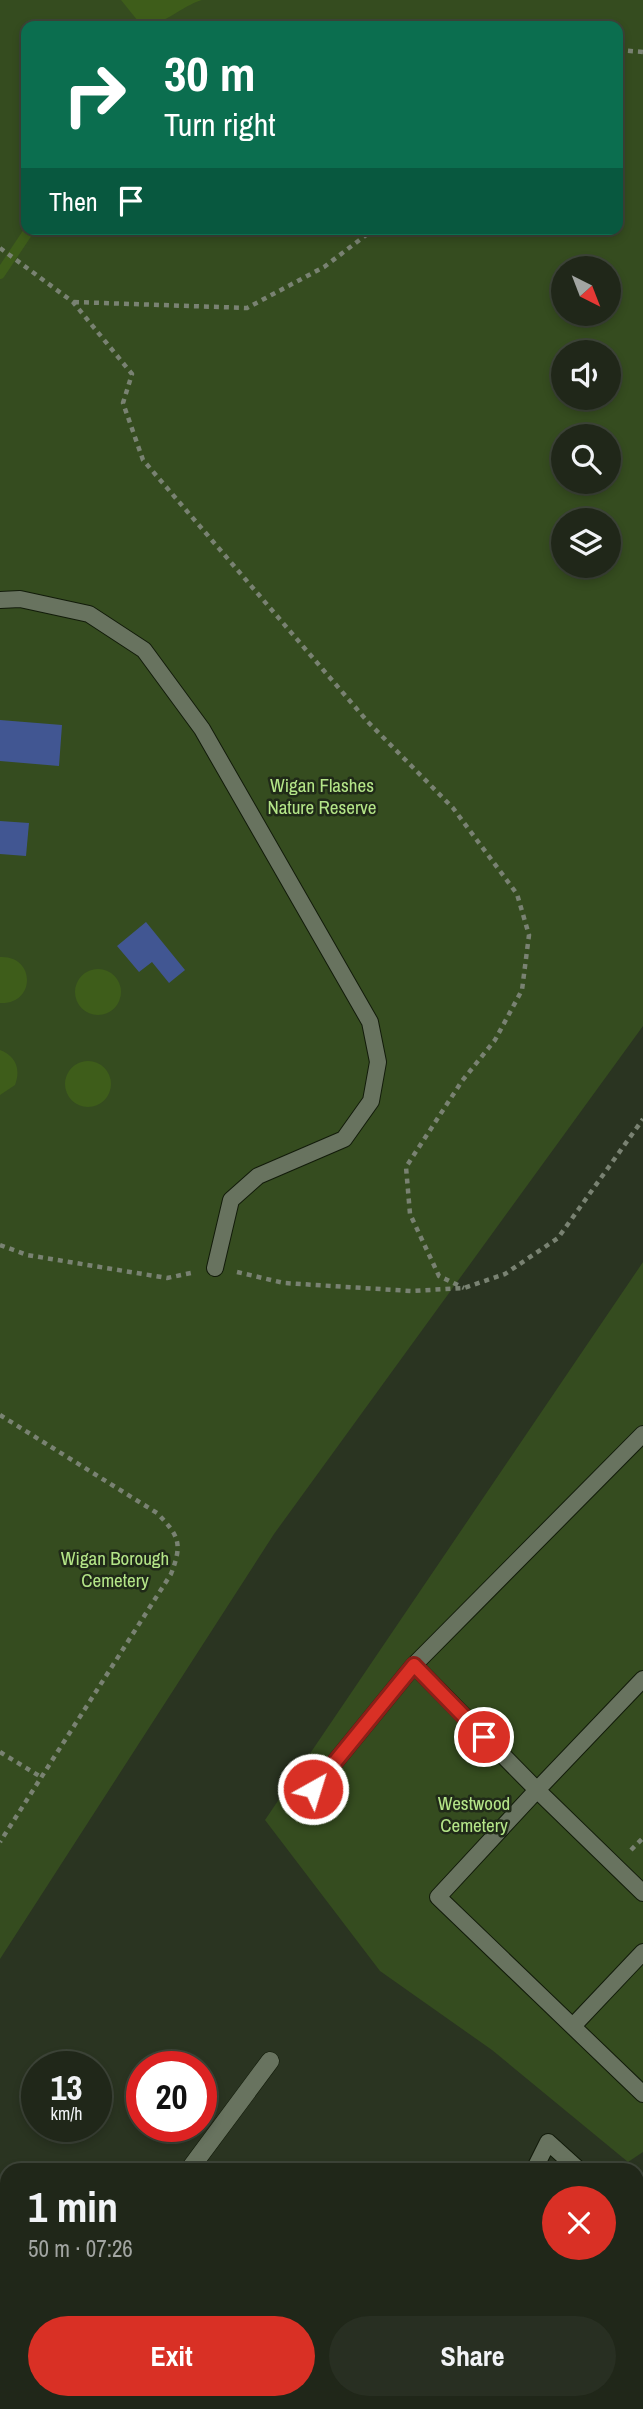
<!DOCTYPE html>
<html lang="en">
<head>
<meta charset="utf-8">
<style>
  :root { --surface:#202719; --page:#282f22; --text:#f1f3f6; --muted:#a2a5a2; --line:#3d4438; --accent:#d93025 }
  body { margin:0; font-family:"Archivo Narrow",sans-serif; background:var(--page); color:var(--text); height:100vh; display:flex; flex-direction:column; font-size:26px; white-space:nowrap }
  * { box-sizing:border-box; margin:0 }
  p { font-size:23px; color:var(--muted) }
  .icon { flex:none; width:38px; height:38px; fill:none; stroke:currentColor; stroke-width:2; stroke-linecap:round; stroke-linejoin:round }
  .map { position:relative; flex:1; overflow:hidden }
  .drawer { position:absolute; left:0px; top:2163px; width:644px; height:247px; display:flex; flex-direction:column; background:var(--surface); border-radius:21px 21px 0 0; box-shadow:0 4px 10px #0003,0 0 0 2px var(--line) }
  .drawer>* { flex:none }
  .hud { position:absolute; left:21px; top:21px; width:602px; height:214px; border-radius:14px; box-shadow:0 4px 10px #0003,0 0 0 2px var(--line); background:#0b6e4f; color:#fff; overflow:hidden }
  .needle { width:46px; rotate:138deg }
  .tools { position:absolute; left:551px; top:256px; display:grid; gap:14px }
  .tools a { display:grid; place-items:center; width:70px; height:70px; border-radius:50%; background:var(--surface); box-shadow:0 4px 10px #0003,0 0 0 2px var(--line); font-size:35px }
  .speed { position:absolute; left:21px; top:2051px; display:flex; gap:14px; font-size:35px; font-weight:700; text-align:center }
  .speed>* { display:grid; place-content:center; width:91px; height:91px; border-radius:50%; background:var(--surface); box-shadow:0 4px 10px #0003,0 0 0 2px var(--line); line-height:1 }
  .speed small { font-size:18px; font-weight:400 }
  .speed .limit { border:10px solid #d22; background:#fff; color:#111 }
  .pin { position:absolute; display:grid; place-items:center; width:60px; height:60px; color:#fff; margin:-30px; border:4px solid #fff; border-radius:50%; box-shadow:0 2px 7px #0007 }
  .me { position:absolute; width:77px; margin:-38px; rotate:39deg; stroke-linejoin:round; filter:drop-shadow(0 0 5px #0008) }
  .turn { display:flex; align-items:center; gap:24px; height:147px; padding:0 28px; font-size:32px }
  .turn .icon { width:91px; height:91px; stroke-width:2.5 }
  .turn b { display:block; font-size:49px; line-height:60px }
  .then { display:flex; align-items:center; height:66px; padding:0 28px; background:#0003; gap:14px; font-size:26px }
  .round { display:grid; place-items:center; flex:none; width:74px; height:74px; border-radius:37px; background:var(--page) }
  .overview { display:flex; align-items:center; justify-content:space-between; height:119px; padding:0 28px }
  h1 { font-size:42px; font-weight:800; line-height:52px }
  .button { display:flex; gap:14px; margin-top:auto; padding:14px 28px }
  .button a { flex:1; height:80px; border-radius:42px; background:var(--accent); color:#fff; font-size:28px; font-weight:800; line-height:80px; text-align:center }
  .button a+a { background:var(--page); color:var(--text) }
  .map>svg:first-child { display:block }
  .green { fill:#354c1f; fill-rule:evenodd }
  .water { fill:#3e5d1a }
  .lines { fill:none; stroke-linecap:round; stroke-linejoin:round }
  .stream { stroke:#3e5d1a; stroke-width:10 }
  .building { fill:#415692 }
  .service-casing { stroke:#121b0a; stroke-width:18 }
  .minor-casing { stroke:#121b0a; stroke-width:19 }
  .path { stroke:#798272; stroke-width:4.5; stroke-dasharray:5 5; stroke-linecap:butt }
  .service { stroke:#68735f; stroke-width:16 }
  .minor { stroke:#68735f; stroke-width:18 }
  .route-casing { stroke:#8d1f18; stroke-width:18 }
  .route { stroke:#d93025; stroke-width:12 }
  .labels { text-anchor:middle; dominant-baseline:central; stroke-width:5; stroke-linejoin:round; paint-order:stroke }
  .park-label { font-size:19px; fill:#b4e588; stroke:#202a18 }
</style>
</head>
<body>
<div class="map">
<svg width="643" height="2409" viewBox="0 0 643 2409">
  <rect width="100%" height="100%" fill="#2a3421"/>
  <!-- green -->
  <path class="green" d="M0 0H643V1026L274 1534 0 1959ZM26 26H618V229H26ZM564 268H609V313H564ZM564 352H609V397H564ZM564 436H609V481H564ZM564 520H609V565H564Z
    M643 1262V2152L628 2162 492 2050 380 1971 265 1820Z"/>
  <!-- water -->
  <path class="water" d="M121 0H202C181 6 164 26 142 26Z
    M0 957C36 955 36 1005 0 1003Z
    M75 992a23 23 0 1 1 46 0a23 23 0 1 1-46 0Z
    M0 1050C16 1056 21 1069 15 1085L0 1095Z
    M65 1084a23 23 0 1 1 46 0a23 23 0 1 1-46 0Z"/>
  <g class="lines">
    <!-- stream -->
    <path class="stream" d="M0 274 30 229"/>
  </g>
  <!-- building -->
  <path class="building" d="M0 720 62 725 59 766 0 761Z
    M0 821 29 823 26 856 0 854Z
    M146 922 185 970 169 983 152 962 139 972 117 946Z"/>
  <g class="lines">
    <!-- service casing -->
    <g class="service-casing">
      <path id="service" d="M0 600 20 599 89 614 144 650 202 729 370 1022 378 1062 371 1101 344 1139 258 1176 231 1200 215 1268
        M643 1434 414 1665 537 1790 438 1897 643 2094
        M643 1679 537 1790 643 1893
        M313 1789 414 1665
        M573 2026 643 1952
        M534 2170 548 2142 579 2170
        M637 2224 643 2229"/>
    </g>
    <!-- minor casing -->
    <g class="minor-casing">
      <path id="minor" d="M189 2170 270 2061
        M637 2311 643 2298
        M497 2403 512 2409
        M591 2409 594 2403"/>
    </g>
    <!-- path -->
    <path class="path" d="M618 50 643 52
      M0 248 73 302 132 374 123 403 143 460 368 722 453 808 517 894 529 935 522 990 495 1040 462 1081 406 1167 410 1214 439 1276 464 1288
      M74 302 247 308 324 267 374 229
      M0 1245 27 1255 167 1278 191 1273
      M237 1272 284 1283 411 1291 464 1288 505 1274 558 1238 643 1119
      M0 1415 157 1513C179 1536 183 1543 171 1574L0 1842
      M0 1752 41 1777
      M631 1850 643 1838"/>
    <!-- service -->
    <use href="#service" class="service"/>
    <!-- minor -->
    <use href="#minor" class="minor"/>
  </g>
  <g class="lines">
    <!-- route casing -->
    <g class="route-casing">
      <path id="route" d="M313 1789 414 1665 484 1737"/>
    </g>
    <!-- route -->
    <use href="#route" class="route"/>
  </g>
  <g class="labels">
    <!-- park labels -->
    <g class="park-label">
      <text x="322" y="785">Wigan Flashes<tspan x="322" dy="22">Nature Reserve</tspan></text>
      <text x="115" y="1558">Wigan Borough<tspan x="115" dy="22">Cemetery</tspan></text>
      <text x="474" y="1803">Westwood<tspan x="474" dy="22">Cemetery</tspan></text>
    </g>
  </g>
</svg>
<div class="tools">
<a><svg class="needle" viewBox="-14 -14 28 28"><path d="M0-13l5 13h-10z" fill="#e53935"/><path d="M0 13l5-13h-10z" fill="#a2a5a2"/></svg></a>
<a><svg class="icon" aria-label="sound" viewBox="0 0 24 24"><path d="M4 9h4l5-4v14l-5-4H4zM17 9q2 3 0 6"/></svg></a>
<a><svg class="icon" aria-label="search" viewBox="0 0 24 24"><circle cx="10" cy="10" r="6"/><path d="M15 15l6 6"/></svg></a>
<a><svg class="icon" aria-label="layers" viewBox="0 0 24 24"><path d="M12 4l9 5-9 5-9-5zM3 14l9 5 9-5"/></svg></a>
</div>
<div class="speed"><div>13<small>km/h</small></div><div class="limit">20</div></div>
<div class="pin" style="left:484px;top:1737px;background:#d93025"><svg class="icon" aria-label="arrive" viewBox="0 0 24 24"><path d="M6 21V4h12l-3 4 3 4H6"/></svg></div>
<svg class="me" style="left:313px;top:1789px" viewBox="-20 -20 40 40"><circle r="17" fill="#d93025" stroke="#fff" stroke-width="3"/><path d="M0-11L8 9 0 5-8 9z" fill="#fff"/></svg>
<div class="hud">
<div class="turn"><svg class="icon" aria-label="right" viewBox="0 0 24 24"><path d="M7 20v-9h11M14 6l5 5-5 5"/></svg><div><b>30 m</b>Turn right</div></div>
<div class="then">Then<svg class="icon" aria-label="arrive" viewBox="0 0 24 24"><path d="M6 21V4h12l-3 4 3 4H6"/></svg></div>
</div>
<section class="drawer">
<div class="overview"><div><h1>1 min</h1><p>50 m · 07:26</p></div><a class="round" style="background:#d93025;color:#fff"><svg class="icon" aria-label="close" viewBox="0 0 24 24"><path d="M6 6l12 12M18 6L6 18"/></svg></a></div>
<div class="button"><a>Exit</a><a>Share</a></div>
</section>
</div>
</body>
</html>
